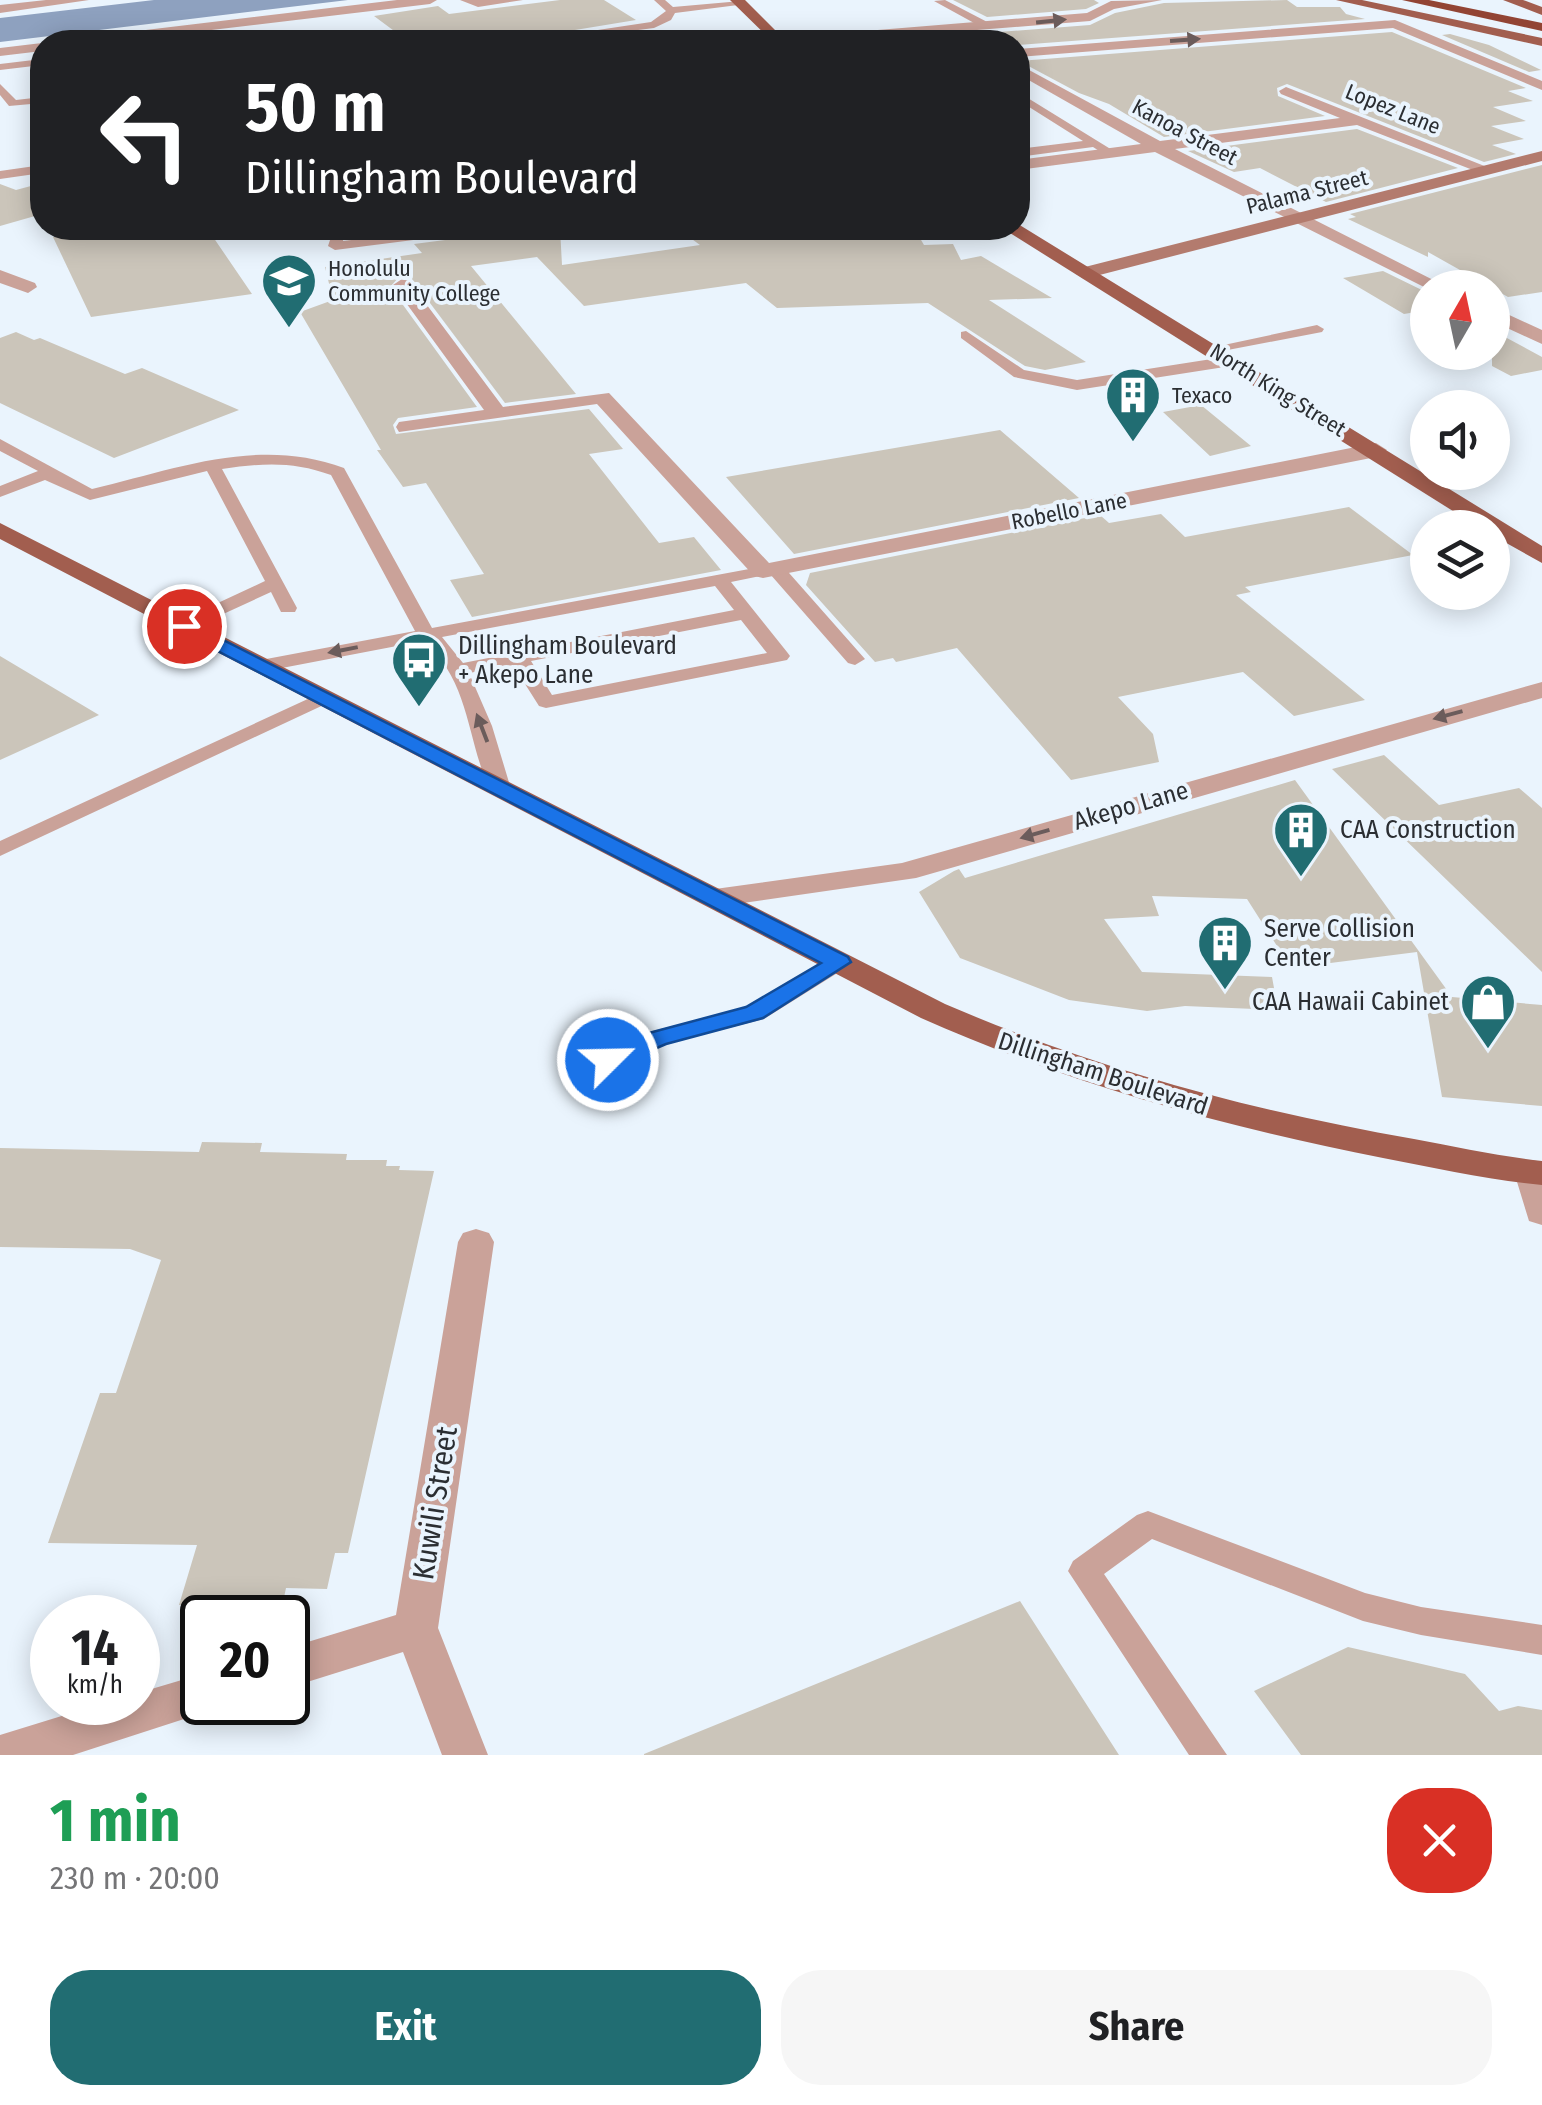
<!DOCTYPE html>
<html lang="en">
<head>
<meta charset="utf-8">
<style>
  :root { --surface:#fff; --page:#f6f6f6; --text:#202124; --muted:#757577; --accent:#216d72 }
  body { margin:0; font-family:"Fira Sans Condensed",sans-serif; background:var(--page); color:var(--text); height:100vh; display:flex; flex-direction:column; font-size:38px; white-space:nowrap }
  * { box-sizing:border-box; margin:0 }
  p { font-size:32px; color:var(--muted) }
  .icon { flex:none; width:55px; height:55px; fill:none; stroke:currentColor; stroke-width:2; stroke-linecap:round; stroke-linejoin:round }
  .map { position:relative; height:1755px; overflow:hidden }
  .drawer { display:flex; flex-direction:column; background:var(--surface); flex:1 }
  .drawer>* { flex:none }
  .banner { position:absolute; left:30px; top:30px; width:1000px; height:210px; border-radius:40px; box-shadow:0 5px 25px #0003; background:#202124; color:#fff; overflow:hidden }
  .needle { width:65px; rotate:9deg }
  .controls { position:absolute; left:1410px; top:270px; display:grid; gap:20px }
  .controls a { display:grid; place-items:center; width:100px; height:100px; border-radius:50%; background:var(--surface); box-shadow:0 5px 25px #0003; font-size:50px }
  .speed { position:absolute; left:30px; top:1595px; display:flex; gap:20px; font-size:50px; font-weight:700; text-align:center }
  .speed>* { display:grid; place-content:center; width:130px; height:130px; border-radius:50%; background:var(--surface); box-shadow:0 5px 25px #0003; line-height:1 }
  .speed small { font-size:25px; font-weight:400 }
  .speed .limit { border:5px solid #111; border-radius:15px; background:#fff; color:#111 }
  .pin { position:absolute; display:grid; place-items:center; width:85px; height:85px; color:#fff; margin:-42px; border:5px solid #fff; border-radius:50%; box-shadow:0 2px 10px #0007 }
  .me { position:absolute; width:110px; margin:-55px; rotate:67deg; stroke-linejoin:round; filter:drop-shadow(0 0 8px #0008) }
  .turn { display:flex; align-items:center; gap:35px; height:210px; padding:0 50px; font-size:45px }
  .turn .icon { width:130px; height:130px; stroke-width:2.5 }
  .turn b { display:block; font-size:70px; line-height:85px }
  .round { display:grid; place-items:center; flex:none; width:105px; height:105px; border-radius:40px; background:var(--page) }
  .overview { display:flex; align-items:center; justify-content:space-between; height:170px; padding:0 50px }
  h1 { font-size:60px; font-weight:700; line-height:75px; color:#1e9e55 }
  .action { display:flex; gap:20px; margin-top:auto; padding:20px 50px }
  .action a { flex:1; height:115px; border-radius:40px; background:var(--accent); color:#fff; font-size:40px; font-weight:700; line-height:115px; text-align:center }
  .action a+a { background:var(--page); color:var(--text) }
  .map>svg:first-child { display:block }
  .water { fill:#8ea1bf }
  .building { fill:#cbc5ba }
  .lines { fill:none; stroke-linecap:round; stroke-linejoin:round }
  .lane { fill:#caa299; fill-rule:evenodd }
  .street { fill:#caa299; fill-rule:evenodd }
  .secondary { fill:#b37b6e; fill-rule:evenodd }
  .primary { fill:#a25e4f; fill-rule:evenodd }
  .highway { fill:#924434; fill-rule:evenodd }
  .oneway { fill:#6b5c5b }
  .route { fill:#1a73e8; stroke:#114b97; stroke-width:2.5 }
  .labels { text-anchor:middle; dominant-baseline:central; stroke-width:8; stroke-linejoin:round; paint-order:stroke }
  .far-street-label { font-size:22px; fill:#2b2e32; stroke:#eaf4fd }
  .far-poi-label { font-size:22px; fill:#2b2e32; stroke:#eaf4fd; text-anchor:start }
  .poi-label { font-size:25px; fill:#2b2e32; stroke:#eaf4fd; text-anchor:start }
  .street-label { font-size:25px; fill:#2b2e32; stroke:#eaf4fd }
  .near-street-label { font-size:30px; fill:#2b2e32; stroke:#eaf4fd }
</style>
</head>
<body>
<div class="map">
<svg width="1542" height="1755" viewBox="0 0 1542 1755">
  <rect width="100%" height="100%" fill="#eaf4fd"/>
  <!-- water -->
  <path class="water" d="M154 0H348L0 42V18Z"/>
  <!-- building -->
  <path class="building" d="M560 0H604L636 20 502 42H409L374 16 438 6 449 14Z
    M953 0H1094L1099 3 1086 9 987 17Z
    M1287 0 1297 7H1340L1346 14 1365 19 1018 45 975 42 960 35 1090 25 1115 13 1164 3Z
    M1392 32 1526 88 1508 91 1533 101 1493 107 1526 121 1491 126 1524 139 1492 145 1516 154 1484 162 1287 84 1277 88 1278 96 1325 116 1164 137 1109 104 1079 93 1019 61Z
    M1450 34 1489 45 1541 70 1529 72 1442 35Z
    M1357 129 1458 168 1326 202 1260 168 1234 172 1188 151Z
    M1542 165V292L1508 297 1428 252V257L1348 219 1356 217 1350 214Z
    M42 183V214L0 226V184L16 190Z
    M127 228H152L157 238 209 231 252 294 91 317 53 237Z
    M486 228H560L562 265 700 245 685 234H713L712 228H914L924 245 953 244 961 260 981 256 1052 298 989 300 1086 362 1045 370 1025 366 928 303 777 308 746 283 584 306 537 257 471 266 576 394 505 403 412 279 400 276 390 287 477 407 398 418 393 425 396 434 589 409 623 449 589 454 659 543 694 537 721 570 472 617 450 580 484 574 426 483 403 487 377 450H381L300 312 333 300 325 267 422 253 414 244 476 236Z
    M1383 271 1428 293V310L1404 314 1343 278Z
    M1492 330 1542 357V370L1511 376 1492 366Z
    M16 332 34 340 40 338 125 374 142 368 239 410 114 458 0 403V338Z
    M1201 405 1229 428 1251 446 1210 456 1163 412Z
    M1000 430 1079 498 794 554 726 477Z
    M1349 507 1413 555 1245 587 1251 592 1236 595 1365 700 1294 716 1243 672 1118 697 1153 734 1159 762 1071 780 957 648 896 662 893 658 875 662 806 585 810 573 1100 515 1109 523 1161 514 1185 537Z
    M0 656 99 715 0 760Z
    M1384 755 1439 805 1519 788 1542 808V972L1332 769Z
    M1295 780 1452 997 1542 1005V1106L1442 1097 1417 952 1291 968 1247 899 1152 896 1159 916 1104 919 1142 972 1272 977 1278 1010 1185 1006 1147 1011 1069 1000 960 958 919 892 954 871 959 869 965 878Z
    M202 1142 262 1143 260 1152 347 1154 346 1160H387L386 1166H400L399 1170 434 1171 348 1553H335L327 1589 286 1588 282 1607 179 1605 197 1545 48 1543 100 1393H116L161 1260 130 1249 0 1247V1148L199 1152Z
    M1020 1601 1119 1755H644V1754Z
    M1348 1647 1465 1674 1499 1711 1518 1706 1542 1710V1755H1301L1254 1691Z"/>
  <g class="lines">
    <!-- lane -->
    <path class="lane" d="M460 0H523L478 7Z
      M654 0H665L673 7 741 1 746 4 675 13 671 20 654 28 543 42H518L651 22 666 11Z
      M945 0 993 25 994 27 985 29 934 1Z
      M193 26 212 42H201L188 29Z
      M42 59V65L0 70V64Z
      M0 84 16 100 42 97V103L9 106 0 95Z
      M1018 92 1117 153 1107 156 1093 147 1018 157V149L1083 141 1018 100Z
      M42 165V173L0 179V171Z
      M334 228H346L343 241 449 228H483L476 232 335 250 328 246Z
      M1317 325 1324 329 1322 332 1212 353 1205 349Z
      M966 331 1024 370 1077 380 1231 356 1239 361 1231 366 1077 390 1014 377 961 338V332Z
      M0 439 92 489C176 469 259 436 344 468L432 628 776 564 782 565 865 659 855 665 848 663 770 574 731 582 787 652 790 656 787 660 546 708 539 706 513 665 469 673 492 726 511 789 500 795 492 794C466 743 472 682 423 641L261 672 251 666 261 660 415 631 331 475C293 461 262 463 222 469L297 608 295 612H281L271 592 184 632 175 626 177 622 265 581 207 471 90 500 45 480 0 497V486L38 471 0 451ZM715 586 734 610 463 663 442 637ZM741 620 767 653 552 695 531 661Z
      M323 692 333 698 330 702 0 856V841Z
      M839 955 847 957 851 962 847 967 764 1019 666 1044 608 1068 599 1066 595 1060 599 1054 649 1032 747 1007Z
      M1148 1511 1365 1593 1421 1607 1542 1625V1655L1421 1635 1363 1621 1152 1539 1104 1574 1227 1755H1189L1068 1571 1073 1561 1137 1515Z"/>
    <!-- street -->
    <path class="street" d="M46 0H89L0 13V5Z
      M397 0H437L430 4 110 42H72L79 38Z
      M1162 0 1114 9 1090 21 826 42H773L780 38 1087 13 1111 1Z
      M1395 20 1542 81V90L1393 28 1018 57V49Z
      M42 43V51L0 56V48Z
      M1018 64 1160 141 1340 118 1281 94 1279 91 1286 87 1492 169 1478 172 1357 125 1175 149 1449 288 1428 289 1155 152 1018 170V160L1141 144 1018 74Z
      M0 270 35 283 37 287 28 293 0 283Z
      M402 279 409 281 503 407 609 393 769 563 1376 443 1387 450 1376 457 763 578 754 576 597 404 399 432 396 427 399 422 484 410 393 285Z
      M1492 307 1542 330V344L1492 321Z
      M1542 682V698L916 878 715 907 704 904 700 898 704 892 715 889 902 863Z
      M1532 1160 1542 1162V1225L1529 1221 1514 1172 1519 1163Z
      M476 1229 489 1233 494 1242 438 1628 488 1755H442L403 1652 288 1688V1648L396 1615 458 1242 463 1233Z
      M202 1674V1702H221L218 1708 73 1755H0V1735L107 1702H138V1693Z"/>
    <!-- secondary -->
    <path class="secondary" d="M1542 151V161L1084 279 1075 273 1077 269Z"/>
    <!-- primary -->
    <path class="primary" d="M730 0H745L787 42H773Z
      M1336 0H1362L1542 38V46Z
      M1503 0H1523L1542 7V15Z
      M1018 224 1542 546V563L1492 535V528H1480L1002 228Z
      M0 523 945 1004C1096 1069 1252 1111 1414 1139 1456 1147 1499 1156 1542 1161V1185C1489 1180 1436 1168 1383 1158 1224 1127 1070 1084 921 1018L0 539Z"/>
    <!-- highway -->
    <path class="highway" d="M1402 0H1429L1542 23V31Z"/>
  </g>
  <!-- one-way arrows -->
  <defs><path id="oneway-solid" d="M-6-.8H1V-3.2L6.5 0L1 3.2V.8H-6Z" transform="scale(2.5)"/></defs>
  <g class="oneway">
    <use href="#oneway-solid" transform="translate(1051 21) rotate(-6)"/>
    <use href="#oneway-solid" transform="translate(1185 40) rotate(-4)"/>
    <use href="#oneway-solid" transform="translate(343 650) rotate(169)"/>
    <use href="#oneway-solid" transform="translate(1448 715) rotate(165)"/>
    <use href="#oneway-solid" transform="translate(482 728) rotate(-111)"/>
    <use href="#oneway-solid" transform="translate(1035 834) rotate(164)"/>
  </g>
  <!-- route -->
  <path class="route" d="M184 620 848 957 851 962 763 1018 666 1044 617 1065H600L596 1060 600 1054 649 1033 746 1007 821 963 177 630V622Z"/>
  <!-- icons -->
  <defs>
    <g id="university-pin" transform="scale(2.875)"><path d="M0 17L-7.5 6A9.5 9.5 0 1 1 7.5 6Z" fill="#216d72" stroke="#eaf4fd"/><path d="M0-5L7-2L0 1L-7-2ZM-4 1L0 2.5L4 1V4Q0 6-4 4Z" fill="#fff"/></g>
    <g id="building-pin" transform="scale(2.875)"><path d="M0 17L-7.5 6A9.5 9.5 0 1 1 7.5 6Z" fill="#216d72" stroke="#eaf4fd"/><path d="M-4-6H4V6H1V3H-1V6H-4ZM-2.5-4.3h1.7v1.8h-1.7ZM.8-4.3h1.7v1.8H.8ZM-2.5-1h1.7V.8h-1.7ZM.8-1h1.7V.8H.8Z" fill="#fff"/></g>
    <g id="bus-pin" transform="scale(2.875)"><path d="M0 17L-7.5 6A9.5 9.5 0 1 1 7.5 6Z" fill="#216d72" stroke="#eaf4fd"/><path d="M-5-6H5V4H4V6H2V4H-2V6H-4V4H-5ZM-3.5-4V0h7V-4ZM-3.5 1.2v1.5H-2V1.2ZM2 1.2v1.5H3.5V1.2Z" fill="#fff"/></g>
    <g id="shop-pin" transform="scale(2.875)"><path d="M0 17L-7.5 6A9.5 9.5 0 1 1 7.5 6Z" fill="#216d72" stroke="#eaf4fd"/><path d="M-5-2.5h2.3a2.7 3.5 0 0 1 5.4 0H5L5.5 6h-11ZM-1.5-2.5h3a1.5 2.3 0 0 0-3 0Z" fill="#fff"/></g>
  </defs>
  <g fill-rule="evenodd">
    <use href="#university-pin" x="289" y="281"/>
    <use href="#building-pin" x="1133" y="395"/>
    <use href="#bus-pin" x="419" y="660"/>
    <use href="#building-pin" x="1301" y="830"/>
    <use href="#building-pin" x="1225" y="943"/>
    <use href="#shop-pin" x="1488" y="1002"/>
  </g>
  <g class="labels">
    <!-- far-street labels -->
    <g class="far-street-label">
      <text transform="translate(1393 109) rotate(22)">Lopez Lane</text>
      <text transform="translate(1185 132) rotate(28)">Kanoa Street</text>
      <text transform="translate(1307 192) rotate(-14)">Palama Street</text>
      <text transform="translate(1278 390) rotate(32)">North King Street</text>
      <text transform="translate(1069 511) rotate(-11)">Robello Lane</text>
    </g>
    <!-- far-poi labels -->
    <g class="far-poi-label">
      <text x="328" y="268">Honolulu<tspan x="328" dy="25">Community College</tspan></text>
      <text x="1172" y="395">Texaco</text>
    </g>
    <!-- poi labels -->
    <g class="poi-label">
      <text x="458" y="646">Dillingham Boulevard<tspan x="458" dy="29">+ Akepo Lane</tspan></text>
      <text x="1340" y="830">CAA Construction</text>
      <text x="1264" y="929">Serve Collision<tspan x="1264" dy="29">Center</tspan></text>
      <text x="1449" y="1002" text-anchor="end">CAA Hawaii Cabinet</text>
    </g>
    <!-- street labels -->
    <g class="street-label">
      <text transform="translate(1131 806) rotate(-16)">Akepo Lane</text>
      <text transform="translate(1103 1074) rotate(18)">Dillingham Boulevard</text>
    </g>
    <!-- near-street labels -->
    <g class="near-street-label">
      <text transform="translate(435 1503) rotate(-81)">Kuwili Street</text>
    </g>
  </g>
</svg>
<div class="controls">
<a><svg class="needle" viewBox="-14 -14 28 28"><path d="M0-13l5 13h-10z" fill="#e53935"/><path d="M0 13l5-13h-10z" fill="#757577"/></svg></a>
<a><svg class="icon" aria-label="sound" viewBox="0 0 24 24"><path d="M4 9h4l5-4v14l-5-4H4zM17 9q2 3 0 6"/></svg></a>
<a><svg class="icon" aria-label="layers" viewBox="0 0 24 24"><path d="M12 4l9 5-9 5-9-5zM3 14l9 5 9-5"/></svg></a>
</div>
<div class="speed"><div>14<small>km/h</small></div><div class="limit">20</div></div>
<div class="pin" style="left:184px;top:626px;background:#d93025"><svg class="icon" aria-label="arrive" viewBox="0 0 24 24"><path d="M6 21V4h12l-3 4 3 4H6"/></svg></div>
<svg class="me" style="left:608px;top:1060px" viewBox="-20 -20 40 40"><circle r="17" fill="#1a73e8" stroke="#fff" stroke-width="3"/><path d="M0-11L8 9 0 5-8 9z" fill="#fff"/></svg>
<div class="banner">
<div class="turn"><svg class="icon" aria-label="left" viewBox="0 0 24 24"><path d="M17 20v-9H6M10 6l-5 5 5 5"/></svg><div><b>50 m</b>Dillingham Boulevard</div></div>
</div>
</div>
<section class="drawer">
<div class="overview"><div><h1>1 min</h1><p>230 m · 20:00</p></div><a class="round" style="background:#d93025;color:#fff"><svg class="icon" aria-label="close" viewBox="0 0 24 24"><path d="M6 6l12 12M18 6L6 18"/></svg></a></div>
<div class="action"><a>Exit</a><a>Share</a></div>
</section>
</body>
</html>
